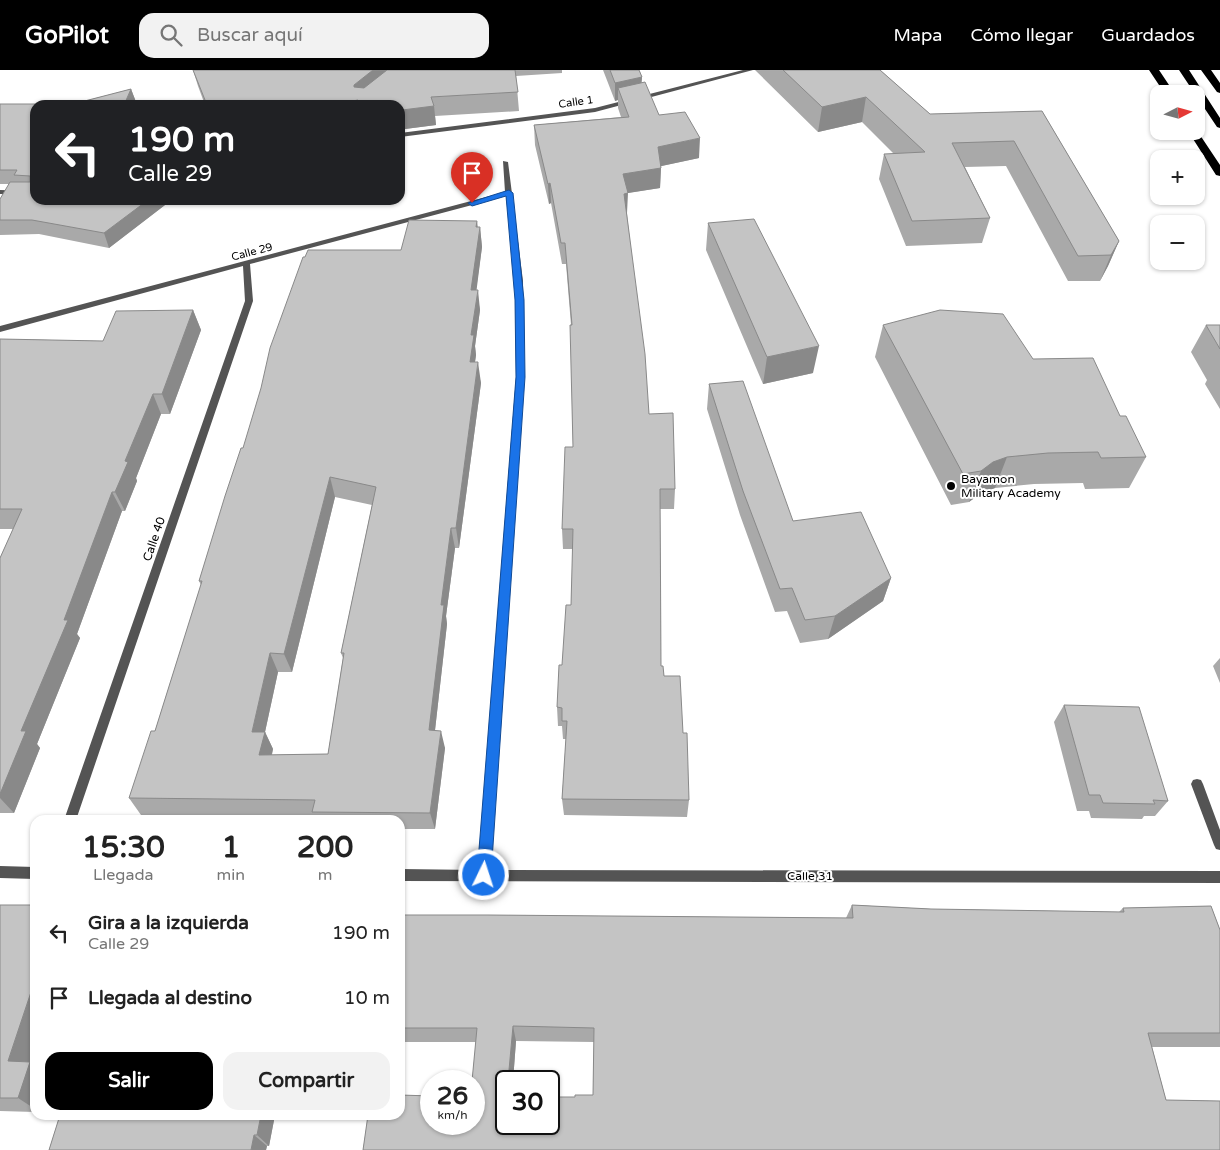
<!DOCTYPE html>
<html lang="es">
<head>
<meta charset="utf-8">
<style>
  :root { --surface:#fff; --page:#f2f2f2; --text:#222; --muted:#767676; --accent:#000 }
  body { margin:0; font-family:"Varela Round",sans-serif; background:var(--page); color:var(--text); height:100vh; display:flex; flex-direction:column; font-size:19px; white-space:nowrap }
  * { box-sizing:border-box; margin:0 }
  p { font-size:16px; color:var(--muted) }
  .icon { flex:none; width:28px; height:28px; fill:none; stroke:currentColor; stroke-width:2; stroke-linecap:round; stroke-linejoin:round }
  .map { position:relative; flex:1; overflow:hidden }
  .details { position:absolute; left:30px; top:745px; width:375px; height:305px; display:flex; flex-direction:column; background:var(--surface); border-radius:15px; box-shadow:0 1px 4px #0004 }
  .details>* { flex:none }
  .hud { position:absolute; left:30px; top:30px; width:375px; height:105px; border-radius:15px; box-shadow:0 1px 4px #0004; background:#202124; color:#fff; overflow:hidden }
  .needle { width:32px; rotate:84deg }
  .fabs { position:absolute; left:1150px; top:15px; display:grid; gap:10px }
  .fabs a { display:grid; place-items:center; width:55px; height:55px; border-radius:10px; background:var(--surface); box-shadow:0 1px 4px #0004; font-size:25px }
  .speed { position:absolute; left:420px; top:1000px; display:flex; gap:10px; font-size:25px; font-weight:700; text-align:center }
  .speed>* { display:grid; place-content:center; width:65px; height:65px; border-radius:50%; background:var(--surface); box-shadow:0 1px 4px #0004; line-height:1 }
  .speed small { font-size:12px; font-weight:400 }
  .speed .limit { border:2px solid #111; border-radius:8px; background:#fff; color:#111 }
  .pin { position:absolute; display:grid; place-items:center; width:42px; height:42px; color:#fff; margin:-51px -21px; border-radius:50% 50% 50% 0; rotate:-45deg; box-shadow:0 0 5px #0007 }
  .pin .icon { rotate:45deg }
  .me { position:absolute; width:55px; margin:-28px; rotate:4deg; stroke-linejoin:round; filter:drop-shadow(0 0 4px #0008) }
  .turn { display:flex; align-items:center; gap:18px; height:105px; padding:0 15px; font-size:22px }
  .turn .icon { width:65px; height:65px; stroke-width:2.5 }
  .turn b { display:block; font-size:35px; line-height:42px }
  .eta { display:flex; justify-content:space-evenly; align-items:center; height:85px; text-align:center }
  .eta b { font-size:30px; font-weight:700; line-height:35px }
  .action { display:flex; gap:10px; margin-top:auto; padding:10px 15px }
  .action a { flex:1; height:58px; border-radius:15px; background:var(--accent); color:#fff; font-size:20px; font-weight:700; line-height:58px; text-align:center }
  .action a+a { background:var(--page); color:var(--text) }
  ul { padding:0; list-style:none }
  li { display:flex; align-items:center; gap:15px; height:65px; padding:0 15px }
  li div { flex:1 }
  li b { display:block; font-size:19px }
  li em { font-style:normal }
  header { display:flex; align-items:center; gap:30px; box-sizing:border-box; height:70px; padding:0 25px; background:var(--accent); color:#fff }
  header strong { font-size:24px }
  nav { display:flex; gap:28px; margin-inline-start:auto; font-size:18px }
  .search { width:350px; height:45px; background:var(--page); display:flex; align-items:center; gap:12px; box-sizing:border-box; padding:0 18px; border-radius:15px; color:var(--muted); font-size:19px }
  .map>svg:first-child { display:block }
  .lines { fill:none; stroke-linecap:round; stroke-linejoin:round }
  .minor { fill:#545454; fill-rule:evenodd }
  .tertiary { fill:#545454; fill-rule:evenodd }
  .motorway { fill:#000; fill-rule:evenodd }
  .wall { fill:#a9a9a9; fill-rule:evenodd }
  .shaded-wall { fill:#898989 }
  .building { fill:#c4c4c4; stroke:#898989; fill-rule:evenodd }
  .route { fill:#1a73e8; stroke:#114b97 }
  .poi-dot { fill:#000; stroke:#fff; stroke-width:2 }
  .labels { text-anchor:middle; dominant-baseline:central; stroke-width:4; stroke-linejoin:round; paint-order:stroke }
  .far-street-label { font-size:11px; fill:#000; stroke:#fff }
  .poi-label { font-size:12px; fill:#000; stroke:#fff; text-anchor:start }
  .street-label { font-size:12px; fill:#000; stroke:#fff }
</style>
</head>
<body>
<header>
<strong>GoPilot</strong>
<div class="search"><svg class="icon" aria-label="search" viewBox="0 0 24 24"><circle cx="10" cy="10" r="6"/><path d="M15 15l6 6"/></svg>Buscar aquí</div>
<nav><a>Mapa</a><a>Cómo llegar</a><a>Guardados</a></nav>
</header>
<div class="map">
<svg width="1220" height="1080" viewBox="0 0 1220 1080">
  <rect width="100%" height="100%" fill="#fff"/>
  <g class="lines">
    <!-- minor -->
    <path class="minor" d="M743 0H753L595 42 400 67V63L595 38Z
      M503 91 508 92 523 211 524 307 490 800 1220 801V813L400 811V799L478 800 516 307 515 211 506 126 250 194 253 231 76 750H64L245 231 243 196 0 262V256L505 122Z
      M1197 709 1201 710 1203 714 1220 760V780L1216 779 1214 775 1191 714 1193 710Z
      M0 796 35 797V809L0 808Z"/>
    <!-- tertiary -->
    <path class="tertiary" d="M0 120 35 121V125L0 124Z"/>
    <!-- motorway -->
    <path class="motorway" d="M1149 0H1159L1175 24H1165Z
      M1179 0H1189L1220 48V58L1217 57Z
      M1201 0H1211L1220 13V23L1217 22Z
      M1196 59 1220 95V106L1216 105 1188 61H1196Z"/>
  </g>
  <!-- wall -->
  <path class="wall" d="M193 0H562V3L516 6 519 41 435 46 436 55 405 59 400 35H205L198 16Z
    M603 0H639L642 7 641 12 659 45 699 88 661 96 660 118 627 123V144L649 344 675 419 674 439H660L661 596 664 606 683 663 689 730 687 747 564 745 562 729 566 669H563L562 656H558L557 637 571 535 573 479H563L562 459 573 377 571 255 566 194H562L551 133 549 134 535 75 534 55 621 47 618 38V30L615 31Z
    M755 0H880L930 44 1042 41 1119 171 1108 196 1100 211H1068L1006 96 965 97 990 148 982 173 906 176 879 109 884 84H894L862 52 818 62Z
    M131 19 136 32 135 35H35V130L165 135 109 178 39 164 0 165V129L9 114H0V34H73Z
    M477 151V157H480L482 177 476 220 480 240 475 276 476 285 475 292 481 313 459 478H455L446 546 447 554 435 660 445 678 435 759H400V750H316L315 746 141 745 129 728 155 661 201 515 199 511 243 378 401 180ZM335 427 372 435 341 583 343 588 328 684 272 685 273 679 265 662 278 602H292Z
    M708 153 813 303 763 314 706 180Z
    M193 240 201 260 170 344H161L136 408 137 411 125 441H122L77 564 80 568 37 674 40 678 14 743H0V488L13 459H0V269L103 271Z
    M883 255 1033 289 1120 346 1146 387 1129 418 1085 419 1083 413 1034 414 995 418 981 423 969 432 951 435 875 287Z
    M1206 255H1220V339L1205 314 1207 310 1191 282Z
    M709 314 793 451 891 508 883 531 828 569 800 573 787 541 775 542 740 445 707 339Z
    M1220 588V613L1213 596Z
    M1064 635 1168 731 1155 746H1144L1142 749 1091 748 1089 741H1077L1054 652Z
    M0 835H35V992L34 995H35V1042L0 1041Z
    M852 835 931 839 1119 842 1123 838 1211 836 1220 860V977H1152L1166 1030 1220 1031V1080H363L368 1045H400V1025L431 1026V1054H474V1011H472L476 972H400V845H488L846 848ZM516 971 594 972 593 1025H575V1027H549V1054H506V1011H513Z
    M60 1045H275L269 1076H267L266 1080H49Z"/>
  <!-- shaded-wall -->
  <path class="shaded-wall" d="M373 0H392L358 30 359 35H331L354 17V15Z
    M642 7 641 24 618 18V30L615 31V13Z
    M131 19 136 32 135 35H124Z
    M866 27 862 52 818 62 822 37Z
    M434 36 436 55 405 59 402 40Z
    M400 37H401L404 56H400Z
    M700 68 699 88 657 97 658 77Z
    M661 98 660 118 622 124 623 104Z
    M550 113 551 133 549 134 548 114Z
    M628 123 627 143 624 144V124Z
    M148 130H163L165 135 109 178 104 163Z
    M477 151 479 167 480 157 482 177 474 240 471 220 476 157Z
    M1119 171 1108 196 1100 211 1111 185Z
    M478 220 480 240 475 276 476 285 472 312 470 292 471 265Z
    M193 240 201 260 170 344 162 324Z
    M819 276 813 303 763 314 767 287Z
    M478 292 481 313 459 478 456 458Z
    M153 324 161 344 136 408 137 411 125 441 115 422 125 391Z
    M1007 387 995 418 981 423 969 432 981 401 993 392Z
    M330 407 335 427 292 602 284 584Z
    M112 422 122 441 77 564 80 568 37 674 40 678 14 743 0 728V724L21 661Z
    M451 458 455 478 446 546 447 554 433 678 429 660 441 535Z
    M891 508 883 531 828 569 835 546Z
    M270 583 278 602 265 662 273 679 267 703 259 685 252 662Z
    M441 661 445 678 435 759 430 743Z
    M35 910V992L34 995H35V1039L18 1028 8 991Z
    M513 956 516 971 513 1011H508Z
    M261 1045H275L269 1076 257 1065Z
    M254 1065 267 1076 266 1080H251Z"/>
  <!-- building -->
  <path class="building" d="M193 0H373L354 15V17L364 18 387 0H515L518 22 431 27 434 36 402 40 401 37H400V35H359L358 30 331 35H215V34L207 35Z
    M610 0H639L642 7 615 13Z
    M783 0H880L930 44 1042 41 1119 171 1111 185 1078 186 1014 71 952 73 990 148 912 151 884 84 925 82 866 27 822 37Z
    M645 12 659 45 685 42 700 68 658 77 661 98 623 104 628 123 624 124 645 284 649 344 673 343 675 419H660L661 596H663L664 606H680L683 663H687L689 730 562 729 567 651H562V638L557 637 559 595H562L566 535H571L573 459H562L565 377H573L570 255H572L565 173H561L550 113 548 114 534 55 629 47 618 18Z
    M131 19 124 35H35V130H148L104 163 32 150H0V129L10 112H30V106L14 105 17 100H0V34H73Z
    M754 149 819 276 767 287 708 153Z
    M409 150 477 151 476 157H480L471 220H478L471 265H474L470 292H478L456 458H451L441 535H444L429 660 441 661 430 743 312 742 315 730 129 728 151 661H155L202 511H199L225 426 241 378H243L261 318 270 278 303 187H305L308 180H401ZM330 407 376 417 341 583H344L328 684 259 685 265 662H252L270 583 284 584Z
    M193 240 162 324H153L125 391 128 392 115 422H112L64 550H68L21 661H26L0 724V488L22 439H0V269L103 271 116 241Z
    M940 240 1003 244 1033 289 1093 288 1120 346H1126L1146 387 1101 388 1098 382 1048 383 1007 387 993 392 981 401 963 404 883 255Z
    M1206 255H1220V279Z
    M743 311 793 451 861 442 891 508 835 546 805 550 792 518 780 519 743 421 709 314Z
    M1064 635 1139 637 1168 731 1153 730 1155 734 1103 733 1100 725H1089Z
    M0 835H35V910L8 991 30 992 18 1028H0Z
    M852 835 931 839 1124 842 1123 838 1211 836 1220 860V963H1148L1166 1030 1220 1031V1080H363L368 1045H400V1025L431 1026V1054H474V1011H472L477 958H400V845H488L853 848ZM513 956 594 958 593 1025H575V1027H549V1054H506V1011H508Z
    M60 1045H261L257 1065H254L251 1080H49Z"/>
  <!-- route -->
  <path class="route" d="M509 120 513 123 524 230 525 307 491 805 489 810 484 811 479 810 477 805 516 307 515 230 506 126 472 136 468 133Z"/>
  <!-- markers -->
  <circle class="poi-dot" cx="951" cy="416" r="5"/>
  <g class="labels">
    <!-- far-street labels -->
    <g class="far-street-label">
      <text transform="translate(576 32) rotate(-8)">Calle 1</text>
      <text transform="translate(252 182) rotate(-15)">Calle 29</text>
    </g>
    <!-- poi labels -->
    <g class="poi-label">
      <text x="961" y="409">Bayamon<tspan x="961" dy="14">Military Academy</tspan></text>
    </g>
    <!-- street labels -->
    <g class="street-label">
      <text transform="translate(154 469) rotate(-71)">Calle 40</text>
      <text x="810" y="806">Calle 31</text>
    </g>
  </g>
</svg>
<div class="fabs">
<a><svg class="needle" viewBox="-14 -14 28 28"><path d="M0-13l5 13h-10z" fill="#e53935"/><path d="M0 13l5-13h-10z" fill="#767676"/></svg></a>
<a>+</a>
<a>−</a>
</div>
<div class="speed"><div>26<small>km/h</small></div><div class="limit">30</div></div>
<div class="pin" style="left:472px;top:133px;background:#d93025"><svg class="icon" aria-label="arrive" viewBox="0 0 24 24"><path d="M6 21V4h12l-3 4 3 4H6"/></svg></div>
<svg class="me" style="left:484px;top:805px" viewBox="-20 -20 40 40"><circle r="17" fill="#1a73e8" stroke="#fff" stroke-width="3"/><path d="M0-11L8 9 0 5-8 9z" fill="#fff"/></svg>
<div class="hud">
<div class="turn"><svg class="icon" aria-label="left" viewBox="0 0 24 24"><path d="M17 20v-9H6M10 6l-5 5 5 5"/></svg><div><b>190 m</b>Calle 29</div></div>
</div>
<section class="details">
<div class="eta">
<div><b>15:30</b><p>Llegada</p></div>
<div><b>1</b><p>min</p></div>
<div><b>200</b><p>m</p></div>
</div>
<ul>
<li><svg class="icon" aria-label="left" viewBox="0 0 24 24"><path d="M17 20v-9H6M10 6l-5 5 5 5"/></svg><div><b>Gira a la izquierda</b><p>Calle 29</p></div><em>190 m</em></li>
<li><svg class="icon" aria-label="arrive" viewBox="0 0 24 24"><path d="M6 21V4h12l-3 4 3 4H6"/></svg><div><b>Llegada al destino</b></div><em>10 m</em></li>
</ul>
<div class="action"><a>Salir</a><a>Compartir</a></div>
</section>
</div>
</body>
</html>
